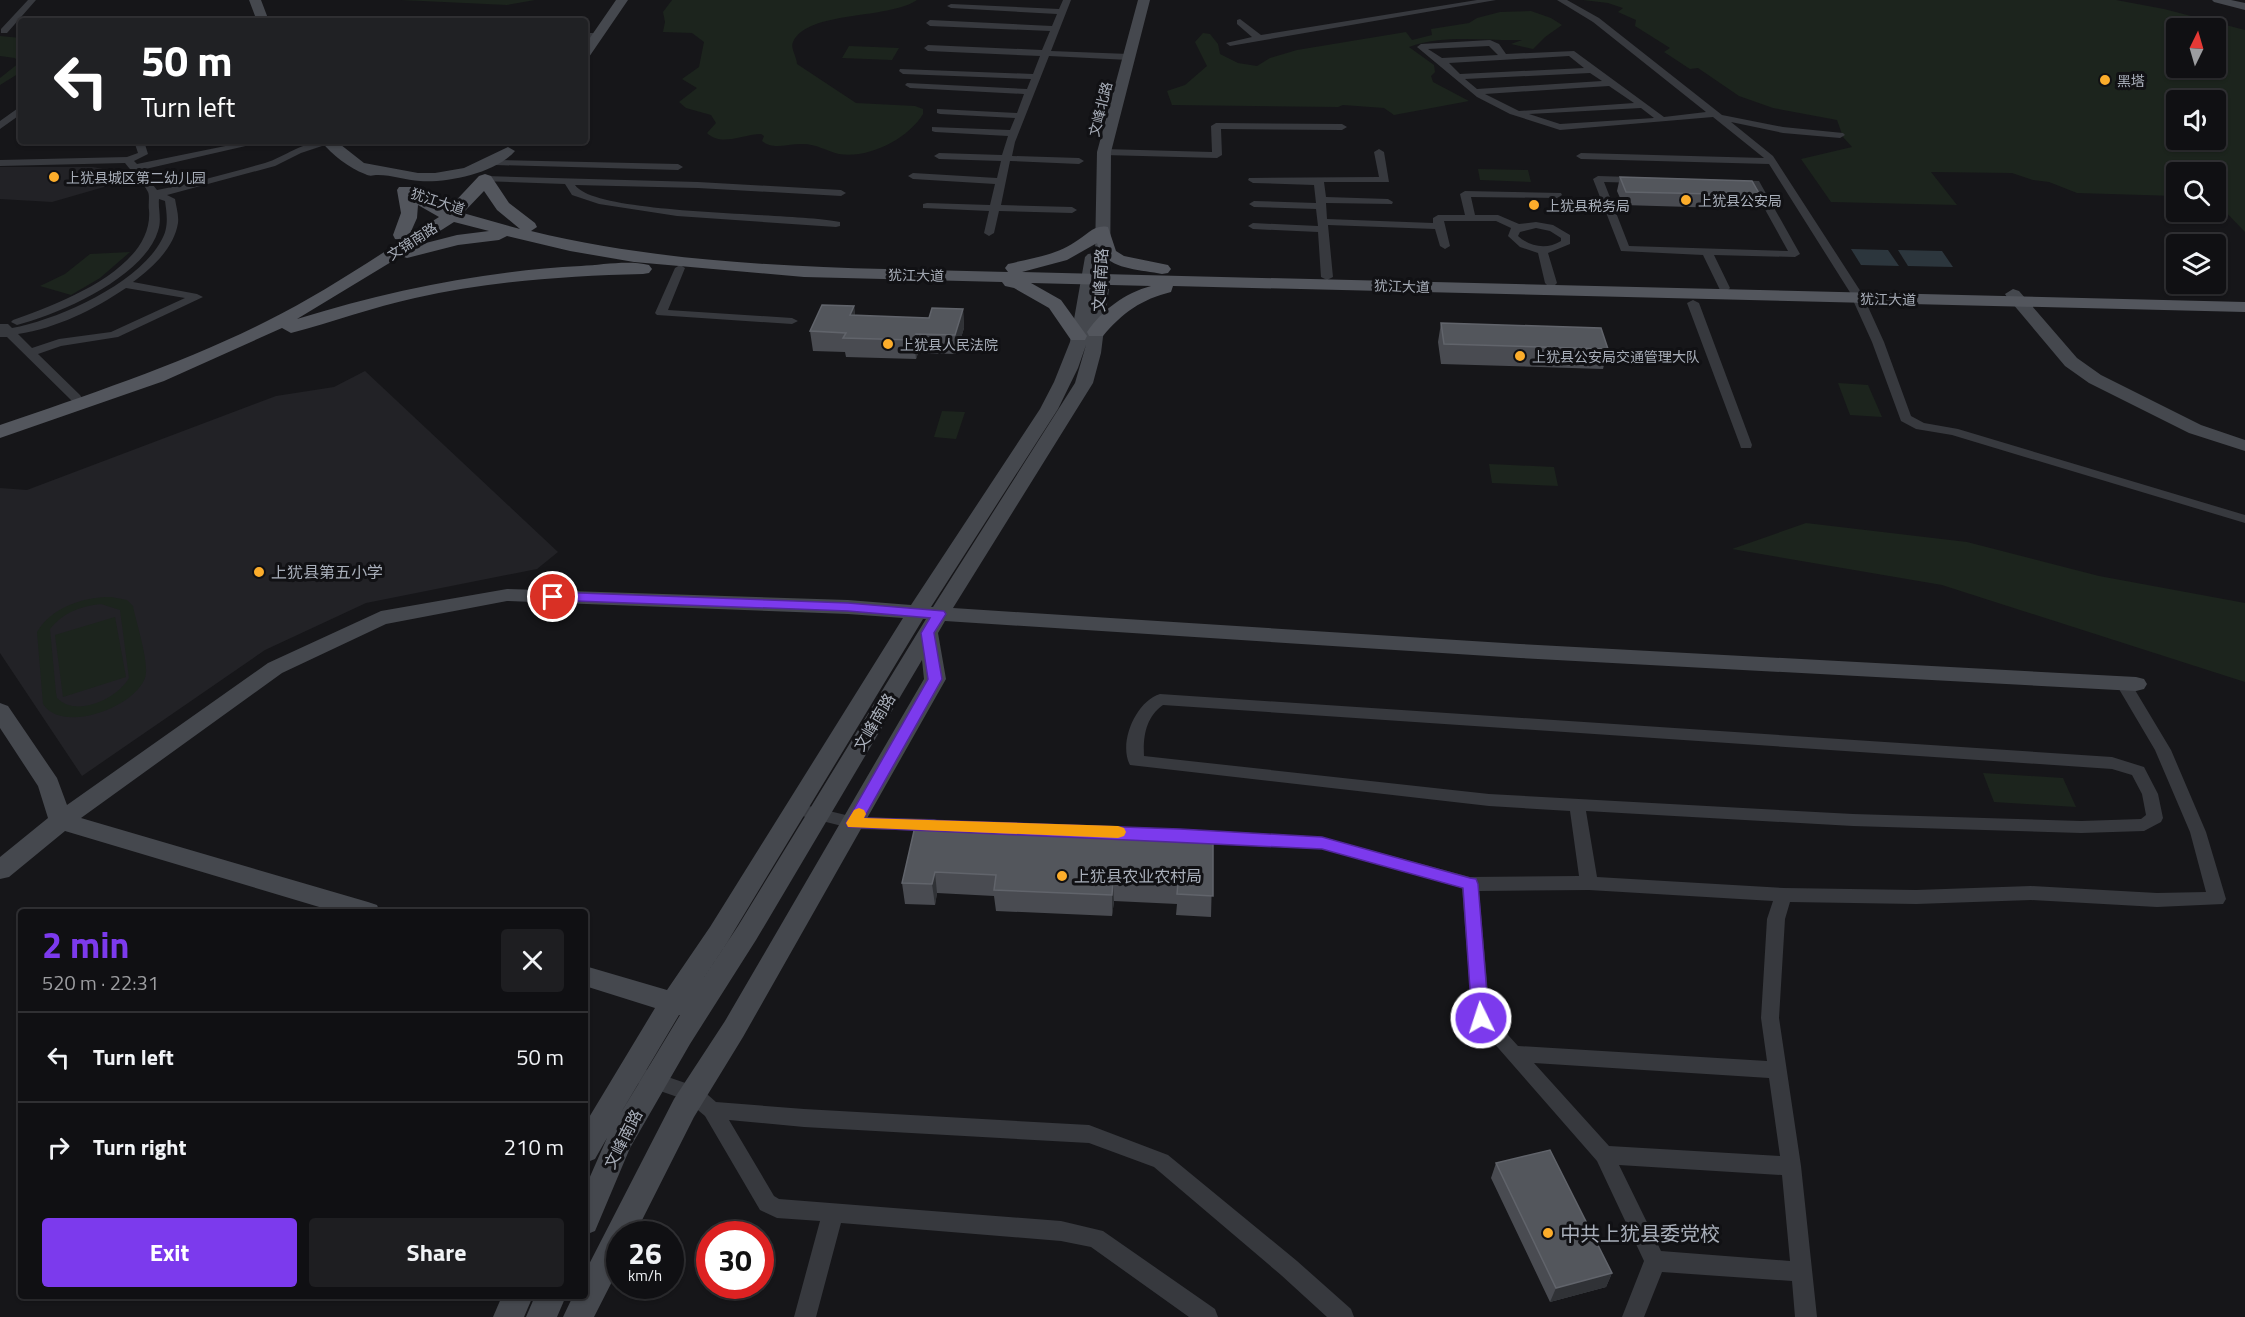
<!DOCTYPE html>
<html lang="en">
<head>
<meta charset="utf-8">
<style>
  :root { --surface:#101013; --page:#1e1e21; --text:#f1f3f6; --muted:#9c9da0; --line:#303033; --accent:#7c3aed }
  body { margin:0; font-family:"Titillium Web","Noto Sans SC",sans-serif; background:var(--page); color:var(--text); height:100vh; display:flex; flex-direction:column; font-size:22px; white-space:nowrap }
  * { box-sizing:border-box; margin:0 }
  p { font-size:20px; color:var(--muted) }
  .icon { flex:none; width:33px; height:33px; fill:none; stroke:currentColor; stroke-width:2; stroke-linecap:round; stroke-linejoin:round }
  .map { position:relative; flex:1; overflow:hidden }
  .side { position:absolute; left:18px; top:909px; width:570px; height:390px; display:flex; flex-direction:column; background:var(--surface); border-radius:6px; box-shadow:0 2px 4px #0004,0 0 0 2px var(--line) }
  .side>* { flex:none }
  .banner { position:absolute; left:18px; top:18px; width:570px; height:126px; border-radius:6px; box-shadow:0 2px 4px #0004,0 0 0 2px var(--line); background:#202124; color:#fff; overflow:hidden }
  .needle { width:39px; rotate:5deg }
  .controls { position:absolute; left:2166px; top:18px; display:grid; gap:12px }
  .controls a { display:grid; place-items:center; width:60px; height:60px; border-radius:6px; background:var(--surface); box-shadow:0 2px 4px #0004,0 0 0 2px var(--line); font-size:30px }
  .speed { position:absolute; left:606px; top:1221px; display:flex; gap:12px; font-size:30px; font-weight:700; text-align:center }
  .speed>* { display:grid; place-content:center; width:78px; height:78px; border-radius:50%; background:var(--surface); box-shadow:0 2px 4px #0004,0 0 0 2px var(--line); line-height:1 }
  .speed small { font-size:15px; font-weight:400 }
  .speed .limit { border:9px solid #d22; background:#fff; color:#111 }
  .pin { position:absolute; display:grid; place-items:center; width:51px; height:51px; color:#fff; margin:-26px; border:3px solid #fff; border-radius:50%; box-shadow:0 2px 6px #0007 }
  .me { position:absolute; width:66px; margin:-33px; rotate:356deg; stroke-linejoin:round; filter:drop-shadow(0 0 4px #0008) }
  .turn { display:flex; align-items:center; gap:21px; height:126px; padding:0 24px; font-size:27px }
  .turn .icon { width:78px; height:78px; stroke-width:2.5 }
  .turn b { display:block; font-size:42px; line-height:51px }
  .round { display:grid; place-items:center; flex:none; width:63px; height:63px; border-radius:6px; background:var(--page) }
  .summary { display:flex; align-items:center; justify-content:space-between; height:102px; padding:0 24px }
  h1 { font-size:36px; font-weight:700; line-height:45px; color:var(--accent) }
  .primary-button { display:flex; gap:12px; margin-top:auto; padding:12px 24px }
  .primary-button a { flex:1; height:69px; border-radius:6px; background:var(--accent); color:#fff; font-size:24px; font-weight:700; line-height:69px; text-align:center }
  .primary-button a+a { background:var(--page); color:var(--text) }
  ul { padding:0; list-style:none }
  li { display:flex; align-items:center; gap:18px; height:90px; padding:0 24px; border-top:2px solid var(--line) }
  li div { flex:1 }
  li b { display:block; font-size:22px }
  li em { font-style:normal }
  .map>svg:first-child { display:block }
  .built { fill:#222226 }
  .green { fill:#1c241d; fill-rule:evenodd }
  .water { fill:#2c363d }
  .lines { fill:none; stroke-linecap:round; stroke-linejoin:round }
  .street { fill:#37393e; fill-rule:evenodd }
  .secondary { fill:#45484e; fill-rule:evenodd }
  .primary { fill:#53565d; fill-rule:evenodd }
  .wall { fill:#494b51 }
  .shaded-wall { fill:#303236 }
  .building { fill:#53565c; stroke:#61646b; stroke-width:1.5 }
  .route { fill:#7c3aed; stroke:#51269a; stroke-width:1.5 }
  .slow { fill:#f59e0b }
  .poi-dot { fill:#fcad2b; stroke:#111114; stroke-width:2 }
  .labels { text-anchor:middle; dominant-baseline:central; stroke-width:6; stroke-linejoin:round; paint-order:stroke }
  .far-poi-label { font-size:14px; fill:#a8aeb9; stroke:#111114; text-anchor:start }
  .far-street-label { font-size:14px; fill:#a8aeb9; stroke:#111114 }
  .street-label { font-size:16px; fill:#a8aeb9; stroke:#111114 }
  .poi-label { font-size:16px; fill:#a8aeb9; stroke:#111114; text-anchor:start }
  .near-poi-label { font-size:20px; fill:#a8aeb9; stroke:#111114; text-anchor:start }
</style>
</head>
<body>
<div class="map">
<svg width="2245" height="1317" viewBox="0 0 2245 1317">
  <rect width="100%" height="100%" fill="#161619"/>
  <!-- built -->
  <path class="built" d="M0 167H93L103 169 111 185 52 202 0 199Z
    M365 371 558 552 537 569 366 603 265 650 82 776 0 653V488L27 490 276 396 334 387Z"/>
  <!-- green -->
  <path class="green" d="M401 0H535L507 5Z
    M672 0H917C887 20 808 10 793 42 790 48 797 57 797 64L856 103 915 106 923 109V114C908 139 868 159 839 154 827 151 816 144 803 144 789 143 774 151 762 141L764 136 761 134C744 134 721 147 707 133L716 123 711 115 686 108 679 102 697 88 682 79 699 67 704 42 692 33 663 32 665 22 663 12Z
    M1583 0H2116L2164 9 2245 30V232L2216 202V172H2176V196L2077 193 2049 182 2033 180 2012 173 1931 172 1957 205 1831 202 1801 159 1852 147 1843 137 1837 120 1773 108 1739 96 1698 68 1690 69 1664 52 1670 48 1635 26 1636 20 1618 12 1623 8 1608 3ZM2176 28H2216V68H2176ZM2176 100H2216V140H2176Z
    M1531 11 1551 18 1562 25 1545 37 1533 49 1511 44 1522 40C1486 41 1444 34 1409 47L1434 65 1435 72 1431 76 1433 82 1469 101 1394 115 1384 108 1343 105 1338 107 1172 105 1167 91 1185 85 1207 66 1195 42 1203 33 1210 34 1218 44 1220 54 1238 63 1257 66 1270 58 1297 50 1406 32 1412 40 1432 35 1431 29 1469 23 1477 18 1500 12Z
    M0 36 21 38V72L0 85V78L19 63 15 58 0 56Z
    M849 46 899 48 892 60 842 58Z
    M1478 169 1528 170 1531 182 1480 180Z
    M130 252 100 278 71 295 40 286 65 274 90 254Z
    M1838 383 1868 385 1882 417 1850 415Z
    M942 411 965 412 956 439 934 437Z
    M1489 464 1554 467 1558 486 1492 483Z
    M1806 523 1967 542 2099 576 2245 603V682L1942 585 1732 549Z
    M111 597 127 600 133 606C136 623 150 663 145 678 134 708 62 734 43 704L37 632C52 607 83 597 111 597ZM101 604 120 610 129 678C117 699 76 718 57 698L56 693 50 629C62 613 81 606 101 604Z
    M115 617 126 677 63 697 55 635Z
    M1983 773 2063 778 2076 807 1994 802Z"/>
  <!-- water -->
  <path class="water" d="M1851 249 1888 250 1899 266 1861 265Z
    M1898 250 1942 251 1953 267 1908 266Z"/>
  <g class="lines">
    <!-- street -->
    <path class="street" d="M28 0H36L7 33H1V29Z
      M1063 0H1071L1051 51 1129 54 1133 57 1129 60 1049 56 1015 142 1012 156 1079 158 1084 161 1079 164 1010 161 1001 205 1072 207 1077 210 1072 213 999 211 994 233 989 236 984 233 989 211 923 208V204L927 203 990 205 995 184 913 179 908 176 913 173 997 178 1001 161 939 159 934 156 939 153 1002 155 1008 136 935 132 932 131V127L1010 130 1015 118 940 114 937 113V109L1017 113 1024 94 910 88 905 85 907 83 1027 89 1031 79 903 74 899 71 900 69 1033 74 1040 56 928 51 924 48 928 45 1042 50 1050 31 930 26 926 23 930 20 1052 26 1057 14 951 8 947 6 951 4 1059 9Z
      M1477 0H1496L1230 46 1226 43 1252 37 1237 24V20L1240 19 1261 35Z
      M1557 0H1567L1599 18 1722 115 1783 127 1843 133 1845 135 1840 138 1783 133 1731 122 1773 156 1861 292 1859 294H1851L1769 164 1581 159 1576 156 1581 153 1764 158 1713 117 1560 130 1510 114 1477 97 1417 47 1421 44 1490 40 1499 44 1506 54 1574 51 1664 117 1706 112 1593 22ZM1489 46 1498 55 1442 58 1428 49ZM1569 56 1584 68 1460 74 1449 63ZM1590 73 1602 81 1477 89 1465 79ZM1609 86 1634 103 1519 111 1485 94ZM1641 108 1654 118 1560 124 1529 114Z
      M585 33H598L602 36 598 39H585Z
      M21 106V114L0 129V121Z
      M1216 123 1342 124 1347 127 1342 130 1221 129 1222 155 1217 158 1104 155 1099 152 1104 149 1212 152 1211 126Z
      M134 141H144L148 154 134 161 137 164 245 142 250 145 141 170 157 190C194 183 229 173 265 163 287 156 310 136 334 142L301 153 275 166 167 195 175 199C176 206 179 215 178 223 174 248 153 267 133 282L197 294 203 297 118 337 61 346 38 354 80 395 82 398 76 402 72 401 7 337H0V324H8L12 328C57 320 138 284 161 241 169 228 167 215 165 201L159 199C158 209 162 220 158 231 144 277 60 314 17 325L11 322 13 320C58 304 154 269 149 210 148 205 150 196 148 192 143 182 132 172 125 163L0 166V160L127 157 138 153ZM126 288 185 298 111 332 59 339 32 348 18 334C57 328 93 310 126 288Z
      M1379 149 1384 152 1389 182H1324L1326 197 1388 199 1393 202 1392 204 1326 203 1327 219 1433 223V218L1438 215H1465L1460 194 1465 191 1561 193 1562 195 1557 198 1471 197 1475 215H1498L1519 224 1536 222 1553 225 1570 235V244L1548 253 1557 283 1555 285H1547L1545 283 1538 253 1520 247 1508 236 1511 228 1496 221H1444L1450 246 1445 249 1440 246 1435 229 1328 225 1333 277 1327 280 1321 277 1318 232 1253 229 1248 226 1253 223 1318 226 1316 209 1254 207 1249 204 1254 201 1316 203 1314 185 1253 183 1248 180 1249 178 1379 177 1374 152ZM1536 228 1550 231 1561 238V241C1547 250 1530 247 1518 236L1520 232Z
      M498 160 678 164 683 167 678 170 495 165 493 163Z
      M485 176 698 182 841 190 846 193 841 196 698 188 575 185C596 216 795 212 840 222V226L836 227 677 216 599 204 572 195 565 184 481 181 480 179Z
      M1598 176 1759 181 1800 254 1795 257 1714 255 1730 288 1728 290H1720L1703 255 1621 251 1593 179ZM1604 182 1752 186 1788 251 1629 246Z
      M680 265 685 268 668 310 792 318 798 321 792 324 657 315 655 313 675 268Z
      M1858 295 1864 298 1884 342 1911 416 1924 423 1958 429 2245 515V523L1952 435 1916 429 1901 421 1872 342 1852 298Z
      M1693 300 1699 303 1752 445 1751 448H1741L1740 445 1687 303Z
      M2124 679 2129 680 2171 750 2206 832 2226 899 2223 904 2157 907 2031 900 1916 904 1790 902 1785 919 1779 1018 1801 1166 1817 1317H1795L1792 1281 1662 1272 1644 1317H1622L1644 1261 1597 1161 1472 1018 1462 888 1322 849 1084 837 1078 835 1076 831 1078 827 1084 825 1322 837 1470 877 1579 876 1570 811 1489 806 1130 765C1118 743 1136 701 1160 694L2112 757 2144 767 2158 794 2163 818 2161 822 2144 831 2081 833 1853 826 1586 811 1597 877 1784 888 1916 890 2031 886 2157 893 2206 892 2190 832 2155 750 2116 684ZM1163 705 2112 769 2132 775 2142 794 2146 815 2141 819 2081 821 1853 814 1489 794 1144 756C1143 736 1146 717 1163 705ZM1589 890 1773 901 1767 919 1761 1018 1767 1061 1518 1046 1490 1015 1479 891ZM1534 1063 1769 1078 1780 1156 1609 1146ZM1619 1165 1782 1175 1790 1261 1661 1251Z
      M796 803 854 817 934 819 940 821 942 825 940 829 934 831 854 829 790 813 788 809 790 805Z
      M630 1064 700 1088 716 1102 804 1109 1089 1125 1168 1155 1297 1261 1351 1309 1354 1317H1327L1281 1275 1154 1167 1089 1143 804 1127 729 1120 774 1196 779 1199 1061 1221 1103 1231 1215 1309 1218 1317H1189L1091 1247 1061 1241 841 1223 816 1317H794L820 1221 777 1218 760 1210 705 1116 686 1100 623 1078 620 1072 623 1066Z"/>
    <!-- secondary -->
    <path class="secondary" d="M249 0H261L269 21H257Z
      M616 0H628L589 57 585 58V45Z
      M1138 0H1150L1111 152 1110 280 1101 353 1093 383 953 608 1520 644 2136 677 2144 679 2147 684 2144 689 2136 691 1520 658 945 621 938 633 946 679 743 1037 694 1117 635 1234H620V1266L594 1317H563L573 1296H585V1272L674 1099 725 1021 924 679 922 660 756 940 690 1044 630 1148 595 1231 585 1235V1188L607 1138 595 1159 585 1163V1124L655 1008 585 986V966L667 990 710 927 903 618 848 614 507 601 386 624 282 673 81 818 368 902 377 905 380 912H336L65 831 9 877 0 879V857L48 818 38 786 0 728V703L8 706 57 778 67 805 268 663 381 611 507 589 848 600 911 605 1040 409 1054 382 1070 342 1085 257 1088 254 1095 253 1097 152ZM1086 345 1075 383 933 607H931L1058 409 1078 368ZM923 619H926L738 926 691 997 728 941ZM679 1015H680L619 1116Z
      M2212 0H2231L2245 3V10L2214 2Z
      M321 141H336L364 163 418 173H435L464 168 508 147 515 151C496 173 447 183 420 181 406 180 392 175 378 175 373 175 370 177 365 174 349 168 332 155 321 141Z
      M2013 289 2019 291 2077 358 2101 375 2201 425 2245 440V451L2189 433 2089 383 2065 366 2007 297 2005 294Z
      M502 1296H533L524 1317H493Z
      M535 1296H566L557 1317H526Z"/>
    <!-- primary -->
    <path class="primary" d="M485 174 491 176 509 203 535 223 537 227 531 231C687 269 849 268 1008 272L1005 268 1008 264C1032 258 1054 256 1075 242 1087 235 1094 224 1108 227L1116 251 1124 256 1168 265 1171 269 1168 273 1162 274C1138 269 1104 270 1097 243L1067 260 1022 272 2245 302V312L1173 286 1171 292C1142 299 1122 313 1103 336H1089L1087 332C1102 310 1125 293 1151 286L1031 283 1061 300 1087 336 1085 340H1071L1049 308 1014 288 1005 286 1002 282 804 277 634 262 570 251 507 236 499 240 458 245 407 258 401 256 297 319C390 290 484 271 581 266 602 265 628 260 649 265L652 269 649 273 643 274C566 276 490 281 415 298 373 307 333 322 291 333L282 328 164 381 0 438V425C90 394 181 364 267 321 314 298 359 268 403 240L395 239 393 235 401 213 397 190 399 187H411L448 209 479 176ZM484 191 497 210 520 229 463 213ZM418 205 439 217 409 236 417 218ZM454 222 489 231 457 235 418 245Z"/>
  </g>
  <!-- wall -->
  <path class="wall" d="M1620 177 1760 195 1756 209 1623 205 1617 191Z
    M854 306 855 316 929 318 963 309 964 328 956 354 918 353 916 359 846 357 845 352 813 351 810 331Z
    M1441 323 1608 349 1603 369 1441 364 1438 342Z
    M916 822 1213 837 1211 917 1176 915 1177 904 1114 901 1112 916 996 911 994 896 937 893 935 905 905 904 902 883Z
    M1496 1163 1612 1273 1606 1287 1550 1302 1491 1178Z"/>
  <!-- shaded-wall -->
  <path class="shaded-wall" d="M854 306 856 325 850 315Z
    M963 309 964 328 956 354 955 335Z
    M916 334 918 353 916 359 914 340Z
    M935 872 937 893 935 905 932 884Z
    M1113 880 1114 901 1112 916V895Z
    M1612 1273 1606 1287 1550 1302 1556 1288Z"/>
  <!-- building -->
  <path class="building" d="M1620 177 1752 181 1760 195 1626 192Z
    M822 305 854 306 850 315 929 318 932 308 963 309 955 335 916 334 914 340 843 338 846 333 810 331Z
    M1441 323 1601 328 1608 349 1444 344Z
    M916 822 1213 837V896L1177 894 1178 883 1113 880 1112 895 994 890 996 875 935 872 932 884 902 883Z
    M1550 1150 1612 1273 1556 1288 1496 1163Z"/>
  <!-- route -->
  <path class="route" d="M553 592 848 603 944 611 946 614 934 633 942 679 864 818 1180 829 1322 837 1470 878 1476 879 1478 884 1489 1018 1487 1023 1481 1025 1475 1023 1472 1018 1463 888 1322 849 848 827 846 823 928 679 921 633 930 618 848 611 548 600 546 597 548 594Z"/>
  <!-- slow -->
  <path class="slow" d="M859 808 864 810 866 814 864 818 1118 826 1124 828 1126 832 1124 836 1118 838 848 827 846 823 854 810Z"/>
  <!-- markers -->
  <g class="poi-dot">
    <circle cx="2105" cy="80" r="6"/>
    <circle cx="54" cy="177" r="6"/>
    <circle cx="1686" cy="200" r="6"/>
    <circle cx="1534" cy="205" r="6"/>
    <circle cx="888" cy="344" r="6"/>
    <circle cx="1520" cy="356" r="6"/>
    <circle cx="259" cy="572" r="6"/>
    <circle cx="1062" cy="876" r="6"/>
    <circle cx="1548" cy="1233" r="6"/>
  </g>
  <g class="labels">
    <!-- far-poi labels -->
    <g class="far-poi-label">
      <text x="2117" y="80">黑塔</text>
      <text x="66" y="177">上犹县城区第二幼儿园</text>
      <text x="1698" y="200">上犹县公安局</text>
      <text x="1546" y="205">上犹县税务局</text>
      <text x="900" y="344">上犹县人民法院</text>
      <text x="1532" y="356">上犹县公安局交通管理大队</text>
    </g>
    <!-- far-street labels -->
    <g class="far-street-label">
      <text transform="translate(1100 109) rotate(-76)">文峰北路</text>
      <text transform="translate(438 201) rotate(18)">犹江大道</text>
      <text transform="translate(412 241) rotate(-33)">文锦南路</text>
      <text transform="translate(916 275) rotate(1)">犹江大道</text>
      <text transform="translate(1402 286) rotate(2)">犹江大道</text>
      <text transform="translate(1888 299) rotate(1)">犹江大道</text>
    </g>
    <!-- street labels -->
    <g class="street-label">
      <text transform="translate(1100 280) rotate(-87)">文峰南路</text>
      <text transform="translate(874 722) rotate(-59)">文峰南路</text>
      <text transform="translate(623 1139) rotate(-63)">文峰南路</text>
    </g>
    <!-- poi labels -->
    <g class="poi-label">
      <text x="271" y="572">上犹县第五小学</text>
      <text x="1074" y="876">上犹县农业农村局</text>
    </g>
    <!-- near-poi labels -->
    <g class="near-poi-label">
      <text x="1560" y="1233">中共上犹县委党校</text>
    </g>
  </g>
</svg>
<div class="controls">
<a><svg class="needle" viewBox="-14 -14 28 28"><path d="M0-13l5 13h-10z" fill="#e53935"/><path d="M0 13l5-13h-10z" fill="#9c9da0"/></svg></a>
<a><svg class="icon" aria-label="sound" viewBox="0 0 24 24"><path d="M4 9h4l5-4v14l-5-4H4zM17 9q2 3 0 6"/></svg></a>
<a><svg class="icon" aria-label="search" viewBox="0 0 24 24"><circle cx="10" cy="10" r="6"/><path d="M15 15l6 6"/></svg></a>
<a><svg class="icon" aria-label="layers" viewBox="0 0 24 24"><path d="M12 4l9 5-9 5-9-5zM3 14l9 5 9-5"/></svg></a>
</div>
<div class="speed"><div>26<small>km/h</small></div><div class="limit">30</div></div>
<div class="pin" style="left:553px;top:597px;background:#d93025"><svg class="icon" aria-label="arrive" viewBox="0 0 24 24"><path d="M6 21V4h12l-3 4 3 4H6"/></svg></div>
<svg class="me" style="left:1481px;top:1018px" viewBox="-20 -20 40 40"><circle r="17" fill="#7c3aed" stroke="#fff" stroke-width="3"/><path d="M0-11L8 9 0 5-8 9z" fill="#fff"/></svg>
<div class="banner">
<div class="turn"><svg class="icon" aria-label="left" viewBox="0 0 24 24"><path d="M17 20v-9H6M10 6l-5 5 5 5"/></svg><div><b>50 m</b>Turn left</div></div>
</div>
<section class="side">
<div class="summary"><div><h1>2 min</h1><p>520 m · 22:31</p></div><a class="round"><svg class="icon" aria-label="close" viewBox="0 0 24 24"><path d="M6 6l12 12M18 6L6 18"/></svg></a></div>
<ul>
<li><svg class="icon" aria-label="left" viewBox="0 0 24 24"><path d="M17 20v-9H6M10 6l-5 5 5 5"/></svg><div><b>Turn left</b></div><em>50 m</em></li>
<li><svg class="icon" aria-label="right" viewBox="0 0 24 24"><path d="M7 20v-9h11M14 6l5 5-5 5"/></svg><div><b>Turn right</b></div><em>210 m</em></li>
</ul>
<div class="primary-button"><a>Exit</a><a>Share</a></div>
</section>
</div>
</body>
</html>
